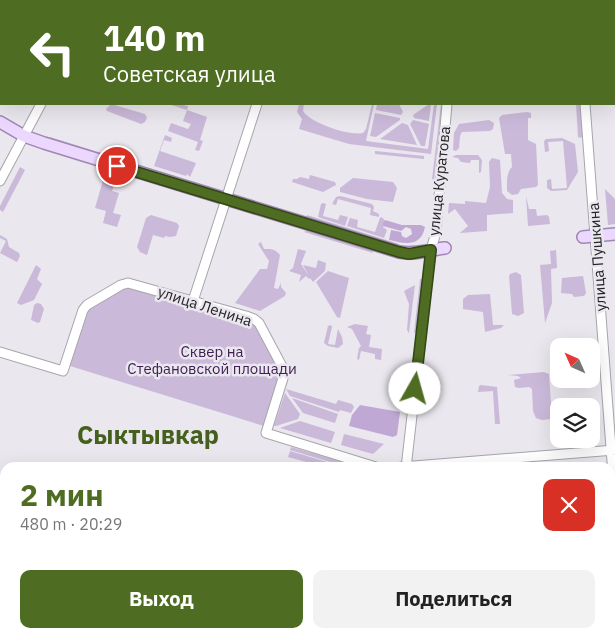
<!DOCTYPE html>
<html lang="ru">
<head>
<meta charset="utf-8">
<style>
  :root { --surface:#fff; --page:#f2f2f2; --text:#222; --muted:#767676; --accent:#4e6d22 }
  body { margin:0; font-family:"IBM Plex Sans",sans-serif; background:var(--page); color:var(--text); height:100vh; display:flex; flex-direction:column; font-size:19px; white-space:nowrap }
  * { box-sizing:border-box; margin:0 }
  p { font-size:16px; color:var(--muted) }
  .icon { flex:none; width:28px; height:28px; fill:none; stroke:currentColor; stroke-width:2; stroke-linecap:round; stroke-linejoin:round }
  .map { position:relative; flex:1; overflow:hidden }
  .details { position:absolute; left:0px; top:462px; width:615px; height:176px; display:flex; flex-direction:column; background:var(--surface); border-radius:15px 15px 0 0; box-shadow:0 5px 20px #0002 }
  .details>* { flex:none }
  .guide { position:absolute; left:0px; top:0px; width:615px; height:105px; box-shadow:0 5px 20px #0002; background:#4e6d22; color:#fff; overflow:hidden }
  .needle { width:32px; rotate:315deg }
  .buttons { position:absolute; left:550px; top:338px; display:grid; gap:10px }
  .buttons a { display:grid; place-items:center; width:50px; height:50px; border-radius:10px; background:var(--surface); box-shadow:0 5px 20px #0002; font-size:25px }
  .pin { position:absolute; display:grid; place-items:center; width:42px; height:42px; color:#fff; margin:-21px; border:2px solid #fff; border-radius:50%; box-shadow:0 1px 5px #0007 }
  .me { position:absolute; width:55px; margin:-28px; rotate:7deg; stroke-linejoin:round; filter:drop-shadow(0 0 4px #0008) }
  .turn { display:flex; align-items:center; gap:18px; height:105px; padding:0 20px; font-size:22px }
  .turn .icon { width:65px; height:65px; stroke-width:2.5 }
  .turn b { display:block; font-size:35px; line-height:42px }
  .round { display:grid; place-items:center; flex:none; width:52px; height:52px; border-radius:10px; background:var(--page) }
  .overview { display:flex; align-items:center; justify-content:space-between; height:85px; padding:0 20px }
  h1 { font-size:30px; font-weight:800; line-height:38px; color:var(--accent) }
  .cta { display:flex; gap:10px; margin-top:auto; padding:10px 20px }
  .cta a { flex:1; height:58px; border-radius:10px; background:var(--accent); color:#fff; font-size:20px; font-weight:800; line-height:58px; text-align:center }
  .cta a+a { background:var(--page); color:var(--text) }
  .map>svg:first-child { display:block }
  .green { fill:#cab9d9 }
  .forest { fill:#c0a8d4 }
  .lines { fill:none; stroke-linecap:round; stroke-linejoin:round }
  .minor-casing { stroke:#a8a5ac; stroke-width:11 }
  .major-casing { stroke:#9f87b3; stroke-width:14 }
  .minor { stroke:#fff; stroke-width:9 }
  .major { stroke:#ecd7fe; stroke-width:11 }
  .route-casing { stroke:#334716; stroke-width:12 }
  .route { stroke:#4e6d22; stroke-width:9 }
  .labels { text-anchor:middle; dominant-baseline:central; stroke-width:5; stroke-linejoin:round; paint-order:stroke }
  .street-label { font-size:15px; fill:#262427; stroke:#eae7ee }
  .park-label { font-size:15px; fill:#3e1f54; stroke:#eae7ee }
  .town-label { font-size:25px; font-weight:bold; fill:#44601c; stroke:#eae7ee }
</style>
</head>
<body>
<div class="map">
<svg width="615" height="638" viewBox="0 0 615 638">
  <rect width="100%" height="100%" fill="#eae7ee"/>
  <!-- green -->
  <path class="green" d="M176 0H453V1Z
    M111 104 145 114 147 118 145 122 141 124 107 111 106 109Z
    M168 104H180L188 106 187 110 207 117 200 140 203 141 199 151 195 150 198 142 168 131 171 123 188 129 191 124 183 121 187 110Z
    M299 104H304L303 111C310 123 349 136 363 133L366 129 372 104H374L366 141 428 149 434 104H437L431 154 349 144 299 129 302 119 297 112Z
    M377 104H399L403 112 401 115 376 110Z
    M429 104H431L429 121 414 118 413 115Z
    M441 104H442L434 181 432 179Z
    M576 104H581L583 135 581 138 578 137Z
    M527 112 531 113V118H528V140L536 144 538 185 536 187 521 189 518 194 512 195 507 191C507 182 506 173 512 167L511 154H505L499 118 502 115Z
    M375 113 400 118V120L376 137 370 136Z
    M413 120 429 124 425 146H421L410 124Z
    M489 120 494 123 493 129 490 131 462 132 460 136 459 148 456 151 453 150 454 133 459 124Z
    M402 123 408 125 417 145 380 139Z
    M165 135 172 138 171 142 164 140 160 151 196 163 190 177 187 174 186 176 154 166Z
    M50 137 175 176 172 177 50 140Z
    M562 138 575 144 578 172 567 190 551 191 547 188V180L551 179 552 189 567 188 563 141 548 142 549 151 545 152 544 141 546 139Z
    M375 151 424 156V159L375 154Z
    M456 155H478L482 160 481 172 479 173V160H471L470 163 461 162 458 158 452 157Z
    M492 158 500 160 502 193 507 199 513 200V213L487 215V231L460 233 468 226 455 209 448 214 449 203 465 204V201L486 203 490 187 489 162Z
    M20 167 25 170 3 212 0 210V206Z
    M310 175 335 182 336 185 323 192 292 182 293 179H297L300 177 309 179Z
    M104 177 116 181 112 191 119 193 113 213 121 215 117 227 103 223 106 211 95 208Z
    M353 178 393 182 397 188 393 202 367 199 340 192V188Z
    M605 189 615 199V224L608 225Z
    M340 196 372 204 374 207 373 211 379 214V217L370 215 371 208 338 199 336 205 332 204 336 197Z
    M526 196 529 209H536L537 216 547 215 549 217 550 224 528 226Z
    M323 203 326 204 323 216 338 220 340 215 348 217 345 226 318 217 321 204Z
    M151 215 177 223 179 226 176 236 170 237 165 236 164 238 153 235 147 255 140 252 137 247 146 218Z
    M307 215 399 244 398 247 306 218Z
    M381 217 384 219 383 227 387 230 384 238 347 226 350 218 358 220 357 227 375 232 380 218Z
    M308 230 372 250 373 253 304 232Z
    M0 235 7 239 9 247 19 253 20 256 17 262 0 253 6 241 0 238Z
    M261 242 264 249C271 249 274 248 280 255L274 288 278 289 281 283V287L286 293 285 296 260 311 235 303 260 269H267L269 261 258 244Z
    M298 249 306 251 301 264 309 276 303 265 316 268 318 260 326 263 325 271 313 282 310 278 309 279 306 276 299 282 301 275 289 271 293 268Z
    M556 250 557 268 551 269 552 303 545 323 540 265 551 264 550 251Z
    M36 265 41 269 37 279 42 284 34 300 21 305 17 303Z
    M328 271 349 278 340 318 337 317 316 282Z
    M516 272 521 275 524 313 518 316 512 314 509 276 510 274Z
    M583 276 586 293 584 296 574 297 572 294 561 293 562 278Z
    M420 279H423L417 332 414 333Z
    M131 285 252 321 256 324 279 365 281 375 264 426 70 366 68 363 84 311 124 287Z
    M415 285 409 333 407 330 409 304 404 291Z
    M490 294 493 325H504L501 328 485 332 483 312 463 309V299L468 295Z
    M37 303 41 304 44 309 40 322 38 323 31 320 34 305Z
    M355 324 368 326 366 334 371 335 369 347 382 349 381 360 375 359V354L361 351 359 360 357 359 359 348 361 346 352 329 347 327Z
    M331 325 332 327 328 344 335 345 338 329 342 337 343 344 338 348 328 346 324 343 328 326Z
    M544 372 549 374 551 404 559 409V418L542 420 536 418 533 411 532 389 529 387 519 388 515 387 514 380 521 378 518 376 507 375Z
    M481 385 497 387 500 424H495L493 391 478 392 479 386Z
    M286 389 336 404 338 400 352 404 354 407 351 413 340 410 339 412 290 396Z
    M285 393 300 414 298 419 276 426H274Z
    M292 398 338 414 335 423 303 413Z
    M300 421 335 432 331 443 280 428Z
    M344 434 384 444 373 454 341 445Z
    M291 447 360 467H347L290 450Z
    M290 451 344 467H324L288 457Z"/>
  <!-- forest -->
  <path class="forest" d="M385 220 402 225H421L425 227C421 247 405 244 389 240L391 230 401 232 402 236 406 238 412 234 411 229 406 227 401 231 383 226V222Z
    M360 405 400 412 397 435 393 437 349 426 352 415Z"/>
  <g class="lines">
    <!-- minor casing -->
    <g class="minor-casing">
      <path id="minor" d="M576 0V1
        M94 1 95 0
        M457 1V0
        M614 65H615
        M585 104 615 501
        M0 181 41 104
        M193 301 257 104
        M0 352 63 371 83 310 87 305 121 285 128 283 246 316 254 319 259 323 284 370V375L266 433 379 468
        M401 467 615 450
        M406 468 431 250 436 232 447 104
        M0 576 5 578
        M186 634 200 638
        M387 638V634"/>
    </g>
    <!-- major casing -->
    <g class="major-casing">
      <path id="major" d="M0 122 24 136 44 143 399 252C415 255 429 250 445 248
        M583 237 615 234
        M89 638 90 634"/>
    </g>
    <!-- minor -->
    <use href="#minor" class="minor"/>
    <!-- major -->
    <use href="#major" class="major"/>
  </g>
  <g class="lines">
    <!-- route casing -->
    <g class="route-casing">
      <path id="route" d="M117 166 399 252 409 254 431 250 415 389"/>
    </g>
    <!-- route -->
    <use href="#route" class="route"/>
  </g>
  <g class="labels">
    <!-- street labels -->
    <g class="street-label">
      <text transform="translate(439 181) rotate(-84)">улица Куратова</text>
      <text transform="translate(597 257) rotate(-94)">улица Пушкина</text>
      <text transform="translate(205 306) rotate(18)">улица Ленина</text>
    </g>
    <!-- park labels -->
    <g class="park-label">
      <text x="212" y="351">Сквер на<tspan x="212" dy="17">Стефановской площади</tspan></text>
    </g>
    <!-- town labels -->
    <g class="town-label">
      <text x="148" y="434">Сыктывкар</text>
    </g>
  </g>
</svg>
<div class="buttons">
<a><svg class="needle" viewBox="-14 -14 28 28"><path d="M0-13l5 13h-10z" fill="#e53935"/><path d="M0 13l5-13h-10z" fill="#767676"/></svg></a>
<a><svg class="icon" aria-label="layers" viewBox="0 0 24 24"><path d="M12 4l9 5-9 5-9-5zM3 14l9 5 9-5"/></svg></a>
</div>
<div class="pin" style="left:117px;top:166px;background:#d93025"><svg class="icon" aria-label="arrive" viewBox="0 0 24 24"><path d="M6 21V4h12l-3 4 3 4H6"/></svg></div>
<svg class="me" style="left:415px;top:389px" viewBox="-20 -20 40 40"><circle r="19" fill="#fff"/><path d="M0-13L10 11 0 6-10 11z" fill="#4e6d22"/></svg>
<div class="guide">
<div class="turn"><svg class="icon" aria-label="left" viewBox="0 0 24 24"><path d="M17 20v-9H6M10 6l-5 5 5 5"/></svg><div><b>140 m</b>Советская улица</div></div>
</div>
<section class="details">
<div class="overview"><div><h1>2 мин</h1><p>480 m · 20:29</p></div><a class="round" style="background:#d93025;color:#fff"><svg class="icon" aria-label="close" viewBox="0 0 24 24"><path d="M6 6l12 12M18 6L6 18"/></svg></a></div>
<div class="cta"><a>Выход</a><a>Поделиться</a></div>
</section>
</div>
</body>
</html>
